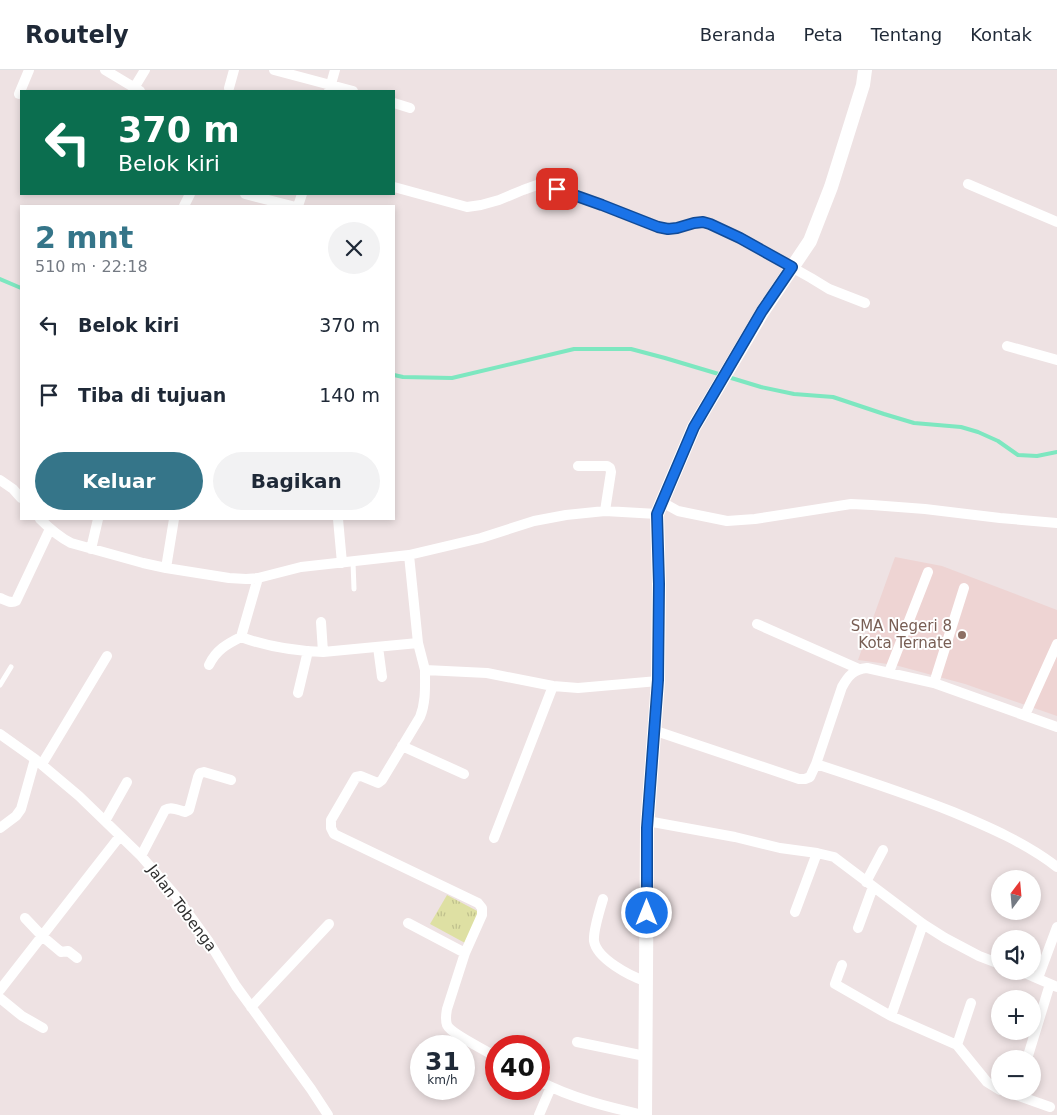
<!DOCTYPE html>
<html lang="id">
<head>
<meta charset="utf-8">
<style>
  :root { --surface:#fff; --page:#f2f2f3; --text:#1f2937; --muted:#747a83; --line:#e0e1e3; --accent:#357589 }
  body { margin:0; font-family:"DejaVu Sans",sans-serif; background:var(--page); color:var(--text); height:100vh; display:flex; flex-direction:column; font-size:19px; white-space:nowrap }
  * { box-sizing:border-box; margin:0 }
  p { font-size:16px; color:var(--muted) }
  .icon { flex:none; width:28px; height:28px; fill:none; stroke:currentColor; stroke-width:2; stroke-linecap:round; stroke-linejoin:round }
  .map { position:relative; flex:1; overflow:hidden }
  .drawer { position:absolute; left:20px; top:135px; width:375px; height:315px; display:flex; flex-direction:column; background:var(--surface); border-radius:0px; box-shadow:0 2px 8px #0003 }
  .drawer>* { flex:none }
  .banner { position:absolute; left:20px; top:20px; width:375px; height:105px; border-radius:0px; box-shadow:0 2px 8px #0003; background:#0b6e4f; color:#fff; overflow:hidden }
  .needle { width:32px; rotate:16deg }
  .tools { position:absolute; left:991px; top:800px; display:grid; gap:10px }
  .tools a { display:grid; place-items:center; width:50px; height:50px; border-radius:50%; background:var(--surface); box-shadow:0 2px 8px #0003; font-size:25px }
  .speed { position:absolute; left:410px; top:965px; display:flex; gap:10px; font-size:25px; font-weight:700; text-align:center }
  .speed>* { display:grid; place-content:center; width:65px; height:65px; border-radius:50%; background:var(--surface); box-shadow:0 2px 8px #0003; line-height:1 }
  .speed small { font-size:12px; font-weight:400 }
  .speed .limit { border:8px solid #d22; background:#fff; color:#111 }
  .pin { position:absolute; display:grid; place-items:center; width:42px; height:42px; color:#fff; margin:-21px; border-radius:10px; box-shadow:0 2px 8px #0006 }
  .me { position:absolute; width:55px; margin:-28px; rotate:0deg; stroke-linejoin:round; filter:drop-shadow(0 0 4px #0008) }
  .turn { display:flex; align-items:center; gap:18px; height:105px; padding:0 15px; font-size:22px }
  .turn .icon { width:65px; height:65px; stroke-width:2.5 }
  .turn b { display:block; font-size:35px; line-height:42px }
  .round { display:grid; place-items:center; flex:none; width:52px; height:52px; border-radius:26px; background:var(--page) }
  .headline { display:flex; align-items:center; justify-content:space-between; height:85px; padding:0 15px }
  h1 { font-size:30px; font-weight:700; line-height:38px; color:var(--accent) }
  .action { display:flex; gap:10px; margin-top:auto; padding:10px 15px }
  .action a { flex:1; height:58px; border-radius:30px; background:var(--accent); color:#fff; font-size:20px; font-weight:700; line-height:58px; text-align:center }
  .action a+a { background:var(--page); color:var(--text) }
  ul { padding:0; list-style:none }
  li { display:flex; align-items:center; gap:15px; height:70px; padding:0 15px }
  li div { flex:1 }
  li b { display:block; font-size:19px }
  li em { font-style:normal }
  header { display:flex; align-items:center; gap:30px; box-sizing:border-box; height:70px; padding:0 25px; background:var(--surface); border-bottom:1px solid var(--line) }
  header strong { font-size:24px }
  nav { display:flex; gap:28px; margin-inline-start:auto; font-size:18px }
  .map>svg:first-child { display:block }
  .education { fill:#eed4d3 }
  .grass { fill:url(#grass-tufts) }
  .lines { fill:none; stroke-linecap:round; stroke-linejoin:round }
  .stream { stroke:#7de7c0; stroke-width:4 }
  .service { stroke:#fff; stroke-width:5 }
  .minor { stroke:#fff; stroke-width:10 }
  .tertiary { stroke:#fff; stroke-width:14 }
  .route-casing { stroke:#114b97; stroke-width:12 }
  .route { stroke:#1a73e8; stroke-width:9 }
  .education-dot { fill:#8d6e63; stroke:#fff; stroke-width:2 }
  .labels { text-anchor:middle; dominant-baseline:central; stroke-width:4; stroke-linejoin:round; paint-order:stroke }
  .education-label { font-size:15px; fill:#785e54; stroke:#fff; text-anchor:end }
  .street-label { font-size:15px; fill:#2e2e2e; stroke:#fff }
</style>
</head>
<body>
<header>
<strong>Routely</strong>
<nav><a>Beranda</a><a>Peta</a><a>Tentang</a><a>Kontak</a></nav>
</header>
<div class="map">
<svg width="1057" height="1045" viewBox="0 0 1057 1045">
  <defs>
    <pattern id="grass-tufts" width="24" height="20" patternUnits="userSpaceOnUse" patternTransform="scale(1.25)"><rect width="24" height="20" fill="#dee0a3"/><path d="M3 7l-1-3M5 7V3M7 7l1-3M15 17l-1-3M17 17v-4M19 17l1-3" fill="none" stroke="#bfc08d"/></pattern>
  </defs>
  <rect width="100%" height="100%" fill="#eee2e3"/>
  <!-- education -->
  <path class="education" d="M895 487 942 496 1057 540V646L965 614 895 595 858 590Z"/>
  <!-- grass -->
  <path class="grass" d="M447 825 481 843 465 873 430 854Z"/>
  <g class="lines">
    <!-- stream -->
    <path class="stream" d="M0 209 21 218
      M394 305 403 307 452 308 574 279H631L665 288 722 305
      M728 307 761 317 794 324 833 327 884 344 914 353 961 357 978 362 998 371 1018 385 1037 386 1057 382"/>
    <!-- service -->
    <path class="service" d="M353 492 354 519
      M0 615 11 597"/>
    <!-- minor -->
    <path class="minor" d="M105 0 140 21
      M274 0 353 21
      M134 18 145 0
      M229 18 234 0
      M329 21 335 0
      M19 24 29 0
      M394 33 410 38
      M968 114 1057 152
      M394 117 467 137 481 135 499 130 523 120 537 115H545L602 135 658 157 668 159 677 158 694 153 703 152 710 154 740 168 811 208 829 219 865 233
      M245 124 292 136
      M184 136 190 124
      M298 136 302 124
      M1007 276 1057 290
      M578 396H607L610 398 611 402 605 441
      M0 410 13 419 21 428
      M662 432 678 441 727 451 755 449 851 434 872 435 925 439 1000 448 1057 453
      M657 444 605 441 566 445 534 451 481 468 409 485 418 573 425 600 487 603 553 616 578 618 658 611
      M40 449C49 458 59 467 71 473L143 493 166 498 229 508 246 509 258 508 301 497 409 485
      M338 449 342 493
      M91 479 98 449
      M166 498 174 449
      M0 528C5 530 11 534 16 531L50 459
      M321 552 323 582
      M757 554 859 599
      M241 567 258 508
      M378 577 382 607
      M209 595C216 580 227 574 241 567 268 577 295 581 323 582L418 573
      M425 600C425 617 426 632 420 647L382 710 378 713 361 706 356 707 331 750V758L334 764 478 833 482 838V845L465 883
      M889 602 928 502
      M934 613 964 518
      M298 623 308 581
      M1025 645 1057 574
      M653 660 799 709H805L810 707 816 694 842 617C848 606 854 599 867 598L934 613 1057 657
      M0 664 35 689 79 726 141 786 175 825 209 872 236 916 311 1019 328 1045
      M402 676 464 704
      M42 694 107 586
      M816 694C862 709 908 724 953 742 989 757 1026 773 1057 797
      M105 751 127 712
      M647 751 735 767 780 778 817 783 834 787 923 854 945 868 979 886 1000 894
      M0 758 16 746 21 739 35 689
      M494 768 553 616
      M141 786 165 740C171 736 178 740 185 742L189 740 198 707 200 703 204 702 231 710
      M866 812 883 780
      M603 829C600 839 593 861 594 871 597 889 630 906 645 911
      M795 842 817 783
      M25 848 42 866 61 882 68 881 77 888
      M408 853 465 883 447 939C446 945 445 949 447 955 451 964 486 980 496 987
      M923 854 891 946 957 975 987 1012 1000 1020
      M858 858 873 817
      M842 895 835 914 891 946
      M1020 901 1057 917
      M1038 908 1057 857
      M0 920 120 766
      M0 928 22 946 43 958
      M251 937 329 854
      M577 972 645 986
      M957 975 971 933
      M1027 989 1050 914
      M539 1011C571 1028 608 1037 643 1045
      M1016 1025 1050 1037
      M539 1045 551 1017"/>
    <!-- tertiary -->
    <path class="tertiary" d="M645 1045 647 758 658 611 659 514 657 444 694 357 763 241 810 171 831 117 863 15 865 0"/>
  </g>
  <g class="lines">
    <!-- route casing -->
    <g class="route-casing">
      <path id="route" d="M557 119 602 135 658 157 668 159 677 158 694 153 703 152 710 154 740 168 792 197 762 241 694 357 657 444 659 514 658 610 647 758V843"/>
    </g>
    <!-- route -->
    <use href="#route" class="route"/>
  </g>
  <!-- markers -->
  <circle class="education-dot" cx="962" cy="565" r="5"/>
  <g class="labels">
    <!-- education labels -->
    <g class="education-label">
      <text x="952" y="556">SMA Negeri 8<tspan x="952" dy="17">Kota Ternate</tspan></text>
    </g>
    <!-- street labels -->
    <g class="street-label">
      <text transform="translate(182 838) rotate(53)">Jalan Tobenga</text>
    </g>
  </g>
</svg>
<div class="tools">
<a><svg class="needle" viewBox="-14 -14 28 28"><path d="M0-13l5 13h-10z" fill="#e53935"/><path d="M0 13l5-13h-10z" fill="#747a83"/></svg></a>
<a><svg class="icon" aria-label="sound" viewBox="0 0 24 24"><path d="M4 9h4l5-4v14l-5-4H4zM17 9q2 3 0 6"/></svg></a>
<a>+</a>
<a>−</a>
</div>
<div class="speed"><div>31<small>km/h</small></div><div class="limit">40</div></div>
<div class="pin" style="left:557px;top:119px;background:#d93025"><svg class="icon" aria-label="arrive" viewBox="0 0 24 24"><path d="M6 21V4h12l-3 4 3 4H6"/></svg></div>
<svg class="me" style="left:647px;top:843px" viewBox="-20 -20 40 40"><circle r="17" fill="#1a73e8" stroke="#fff" stroke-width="3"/><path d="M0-11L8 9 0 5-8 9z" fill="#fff"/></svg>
<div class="banner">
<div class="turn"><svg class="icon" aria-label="left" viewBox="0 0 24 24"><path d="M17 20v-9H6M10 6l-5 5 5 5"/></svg><div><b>370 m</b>Belok kiri</div></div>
</div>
<section class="drawer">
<div class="headline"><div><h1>2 mnt</h1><p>510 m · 22:18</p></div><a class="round"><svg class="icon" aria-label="close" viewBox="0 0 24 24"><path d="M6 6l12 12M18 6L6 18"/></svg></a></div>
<ul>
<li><svg class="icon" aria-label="left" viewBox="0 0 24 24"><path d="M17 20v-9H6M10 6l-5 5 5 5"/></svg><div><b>Belok kiri</b></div><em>370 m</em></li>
<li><svg class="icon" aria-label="arrive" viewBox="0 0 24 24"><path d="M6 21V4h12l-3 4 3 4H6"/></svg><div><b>Tiba di tujuan</b></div><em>140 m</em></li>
</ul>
<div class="action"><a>Keluar</a><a>Bagikan</a></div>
</section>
</div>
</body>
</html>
